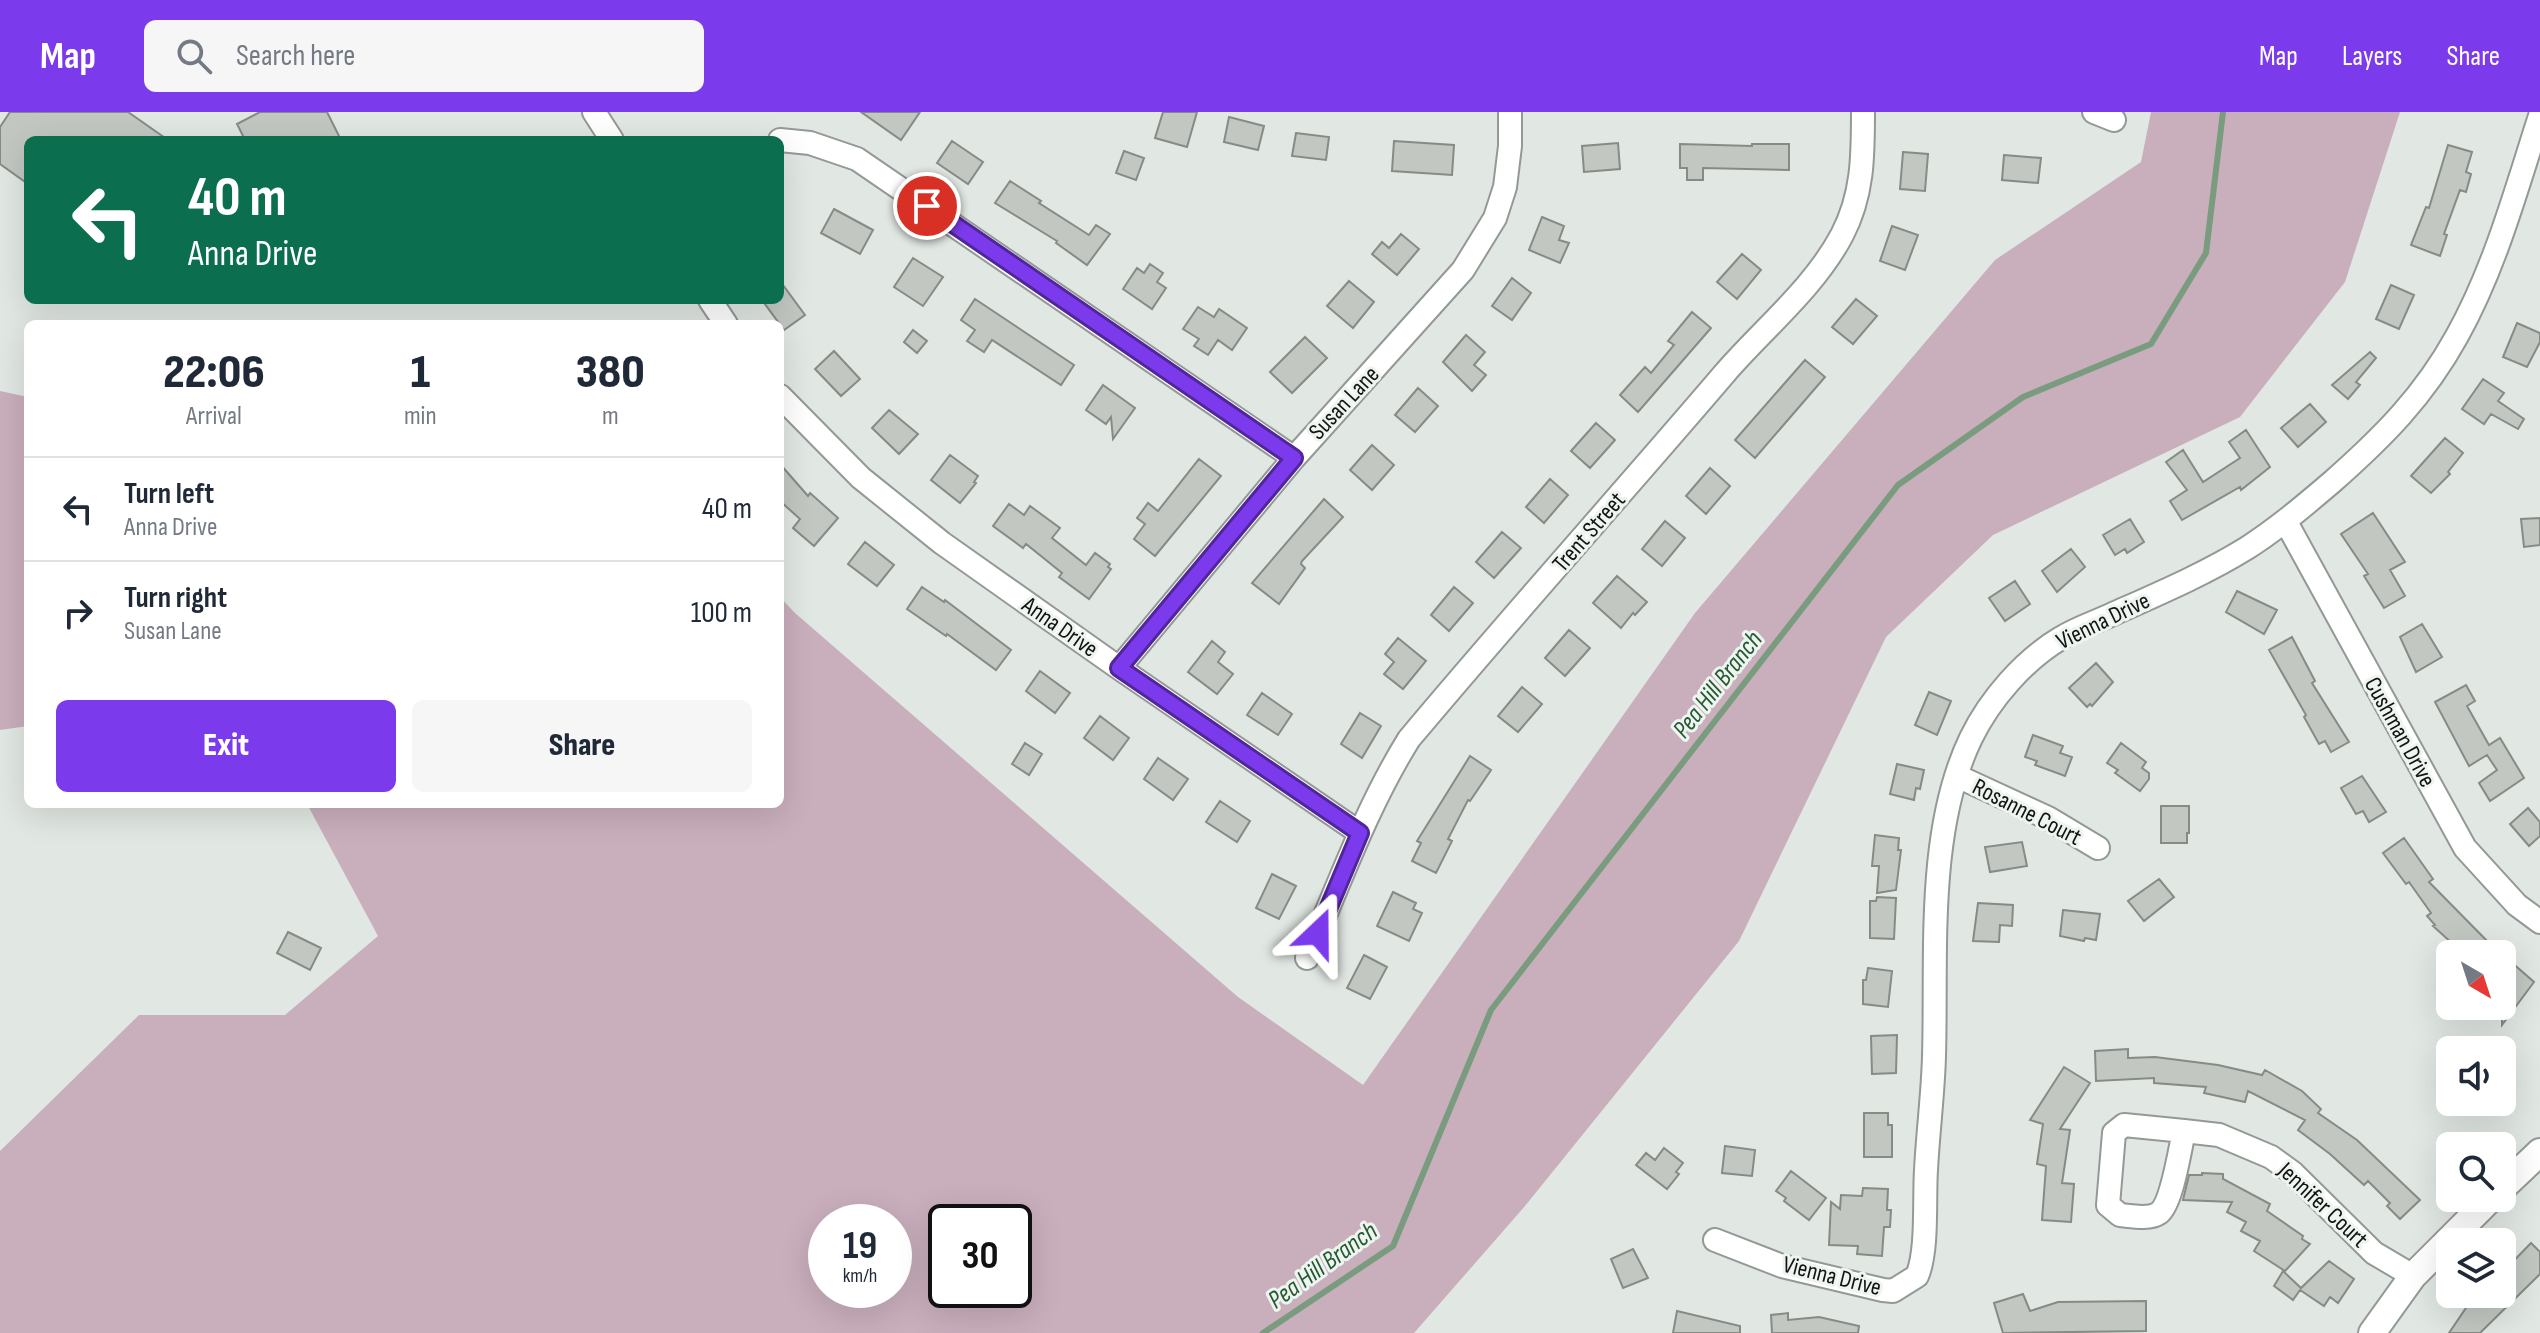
<!DOCTYPE html>
<html lang="en">
<head>
<meta charset="utf-8">
<style>
  :root { --surface:#fff; --page:#f6f6f7; --text:#1f2937; --muted:#747a83; --line:#e0e1e3; --accent:#7c3aed }
  body { margin:0; font-family:"Sofia Sans Condensed",sans-serif; background:var(--page); color:var(--text); height:100vh; display:flex; flex-direction:column; font-size:30px; white-space:nowrap }
  * { box-sizing:border-box; margin:0 }
  p { font-size:26px; color:var(--muted) }
  .icon { flex:none; width:44px; height:44px; fill:none; stroke:currentColor; stroke-width:2; stroke-linecap:round; stroke-linejoin:round }
  .map { position:relative; flex:1; overflow:hidden }
  .drawer { position:absolute; left:24px; top:208px; width:760px; height:488px; display:flex; flex-direction:column; background:var(--surface); border-radius:12px; box-shadow:0 8px 32px #0002 }
  .drawer>* { flex:none }
  .top-card { position:absolute; left:24px; top:24px; width:760px; height:168px; border-radius:12px; box-shadow:0 8px 32px #0002; background:#0b6e4f; color:#fff; overflow:hidden }
  .needle { width:52px; rotate:141deg }
  .buttons { position:absolute; left:2436px; top:828px; display:grid; gap:16px }
  .buttons a { display:grid; place-items:center; width:80px; height:80px; border-radius:12px; background:var(--surface); box-shadow:0 8px 32px #0002; font-size:40px }
  .speed { position:absolute; left:808px; top:1092px; display:flex; gap:16px; font-size:40px; font-weight:700; text-align:center }
  .speed>* { display:grid; place-content:center; width:104px; height:104px; border-radius:50%; background:var(--surface); box-shadow:0 8px 32px #0002; line-height:1 }
  .speed small { font-size:20px; font-weight:400 }
  .speed .limit { border:4px solid #111; border-radius:12px; background:#fff; color:#111 }
  .pin { position:absolute; display:grid; place-items:center; width:68px; height:68px; color:#fff; margin:-34px; border:4px solid #fff; border-radius:50%; box-shadow:0 2px 8px #0007 }
  .me { position:absolute; width:88px; margin:-44px; rotate:23deg; stroke-linejoin:round; filter:drop-shadow(0 0 6px #0008) }
  .turn { display:flex; align-items:center; gap:28px; height:168px; padding:0 32px; font-size:36px }
  .turn .icon { width:104px; height:104px; stroke-width:2.5 }
  .turn b { display:block; font-size:56px; line-height:68px }
  .eta { display:flex; justify-content:space-evenly; align-items:center; height:136px; text-align:center }
  .eta b { font-size:48px; font-weight:800; line-height:56px }
  .primary-button { display:flex; gap:16px; margin-top:auto; padding:16px 32px }
  .primary-button a { flex:1; height:92px; border-radius:12px; background:var(--accent); color:#fff; font-size:32px; font-weight:800; line-height:92px; text-align:center }
  .primary-button a+a { background:var(--page); color:var(--text) }
  ul { padding:0; list-style:none }
  li { display:flex; align-items:center; gap:24px; height:104px; padding:0 32px; border-top:2px solid var(--line) }
  li div { flex:1 }
  li b { display:block; font-size:30px }
  li em { font-style:normal }
  header { display:flex; align-items:center; gap:48px; box-sizing:border-box; height:112px; padding:0 40px; background:var(--accent); color:#fff }
  header strong { font-size:38px }
  nav { display:flex; gap:44px; margin-inline-start:auto; font-size:28px }
  .search { width:560px; height:72px; background:var(--page); display:flex; align-items:center; gap:20px; box-sizing:border-box; padding:0 28px; border-radius:12px; color:var(--muted); font-size:30px }
  .map>svg:first-child { display:block }
  .green { fill:#c9aebc; fill-rule:evenodd }
  .lines { fill:none; stroke-linecap:round; stroke-linejoin:round }
  .stream { stroke:#799b7e; stroke-width:6 }
  .building { fill:#c2c7c2; stroke:#868b86; stroke-width:2 }
  .minor-casing { stroke:#939994; stroke-width:26 }
  .tertiary-casing { stroke:#939994; stroke-width:30 }
  .minor { stroke:#fff; stroke-width:22 }
  .tertiary { stroke:#fff; stroke-width:26 }
  .route-casing { stroke:#51269a; stroke-width:20 }
  .route { stroke:#7c3aed; stroke-width:14 }
  .labels { text-anchor:middle; dominant-baseline:central; stroke-width:6; stroke-linejoin:round; paint-order:stroke }
  .street-label { font-size:24px; fill:#121312; stroke:#eef4ef }
  .water-label { font-size:26px; font-style:italic; fill:#245931; stroke:#eef4ef }
</style>
</head>
<body>
<header>
<strong>Map</strong>
<div class="search"><svg class="icon" aria-label="search" viewBox="0 0 24 24"><circle cx="10" cy="10" r="6"/><path d="M15 15l6 6"/></svg>Search here</div>
<nav><a>Map</a><a>Layers</a><a>Share</a></nav>
</header>
<div class="map">
<svg width="2540" height="1221" viewBox="0 0 2540 1221">
  <rect width="100%" height="100%" fill="#e1e7e2"/>
  <!-- green -->
  <path class="green" d="M2151 0H2400L2345 170 2240 305 1993 423 1886 525 1739 829 1525 1094 1414 1221H0V1039L139 903H285L378 824 307 692H780V485L795 501 1238 885 1363 973 1695 501 1995 148 2141 50ZM826 1110H894V1178H826ZM946 1110H1014V1178H946Z
    M0 279 28 285V614L0 618Z"/>
  <g class="lines">
    <!-- stream -->
    <path class="stream" d="M1263 1221 1393 1134 1491 898 1898 373 2023 285 2151 232 2206 141 2223 0"/>
  </g>
  <!-- building -->
  <path class="building" d="M10 0H128L168 28H28V72L0 52V15Z
    M260 0H327L341 28H245L237 12Z
    M861 0H920L901 28Z
    M1163 0H1197L1187 35 1155 26Z
    M1229 5 1264 14 1258 38 1224 30Z
    M1296 21 1329 25 1326 48 1292 44Z
    M952 29 983 50 968 72 937 51Z
    M1394 29 1454 33 1452 63 1392 59Z
    M1618 31 1620 57 1584 60 1582 34Z
    M1680 32 1752 34V32H1789V58L1703 56V68H1687V56H1680Z
    M2448 33 2472 40 2466 60 2471 62 2466 80 2460 78 2444 122 2447 123 2440 144 2411 133 2426 95 2429 96Z
    M1124 39 1144 46 1136 68 1116 61Z
    M1903 40 1928 42 1925 79 1900 77Z
    M2004 43 2041 46 2038 71 2002 68Z
    M1010 69 1041 89 1039 91 1089 123 1096 113 1110 122 1087 153 1056 131 1057 129 995 91Z
    M834 97 873 118 860 142 821 121Z
    M1542 105 1564 114 1559 128 1569 131 1560 151 1529 138Z
    M1892 114 1918 123 1905 158 1880 149Z
    M1401 122 1419 137 1397 163 1372 142 1382 130 1389 136Z
    M1742 142 1761 158 1737 187 1717 170Z
    M913 146 943 165 923 194 894 175Z
    M1150 152 1163 161 1157 170 1166 176 1152 197 1123 177 1137 156 1144 161Z
    M1512 166 1531 181 1512 208 1492 194Z
    M780 169 805 203 784 218 762 188H780Z
    M1349 169 1374 190 1353 216 1327 194Z
    M2391 173 2414 183 2399 217 2376 207Z
    M975 187 1074 253 1061 273 992 228 984 240 967 229 975 218 961 208Z
    M1856 187 1877 204 1853 232 1832 215Z
    M1198 195 1214 205 1219 197 1247 216 1232 238 1218 228 1208 243 1194 234 1199 227 1183 217Z
    M1692 200 1711 216 1638 300 1620 283 1645 255 1651 261 1674 233 1668 229Z
    M2517 211 2540 221V230L2527 255 2503 245Z
    M913 218 927 229 917 241 904 230Z
    M1466 223 1485 240 1474 253 1486 263 1472 279 1443 250Z
    M1305 225 1327 246 1292 281 1270 260Z
    M834 239 860 267 841 284 815 257Z
    M2370 240 2376 246 2356 270 2360 273 2348 287 2332 273Z
    M1805 248 1825 265 1755 346 1735 328Z
    M2483 267 2504 281 2498 289 2524 307 2518 317 2491 302 2484 312 2462 297Z
    M1103 273 1135 296 1113 327 1111 305 1106 312 1086 298Z
    M1418 276 1438 294 1415 320 1395 303Z
    M2310 292 2326 310 2298 335 2281 316Z
    M889 298 918 322 899 342 872 316Z
    M1596 311 1615 328 1590 356 1571 339Z
    M2246 318 2270 355 2241 378 2240 375 2182 408 2170 389 2187 378 2166 350 2183 338 2203 370 2240 346 2229 330Z
    M2445 326 2463 341 2448 360 2450 362 2431 381 2411 364Z
    M1372 333 1394 353 1372 378 1350 358Z
    M950 343 978 364 974 370 976 371 960 391 931 368Z
    M1199 347 1221 364 1155 444 1134 427 1145 412 1137 406 1148 391 1158 399Z
    M780 352 808 384 810 381 838 406 814 434 793 416 800 407 780 389Z
    M1710 356 1730 374 1706 402 1686 384Z
    M1550 367 1568 383 1544 411 1526 395Z
    M1324 387 1343 405 1302 449 1301 452 1305 456 1279 492 1252 471Z
    M1009 392 1024 403 1030 394 1060 416 1052 426 1086 453 1095 441 1110 452 1108 455 1111 457 1089 487 1059 465 1062 461 1026 432 1023 436 993 414Z
    M2373 401 2405 450 2390 458 2405 484 2384 496 2364 464 2368 462 2341 422Z
    M2540 406V433L2524 435 2521 407Z
    M2130 407 2144 430 2127 441 2125 437 2115 443 2103 423Z
    M1665 409 1685 426 1662 454 1642 437Z
    M1502 420 1521 436 1494 466 1476 450Z
    M865 430 894 453 877 474 848 452Z
    M2071 437 2085 455 2057 480 2042 459Z
    M1617 464 1647 490 1635 503 1633 501 1621 516 1593 491Z
    M2015 469 2030 492 2005 509 1989 486Z
    M922 475 944 490 945 488 1011 538 996 558 947 522 946 524 907 497Z
    M1454 475 1473 491 1449 519 1431 503Z
    M2237 479 2277 498 2264 522 2226 500Z
    M2422 512 2442 545 2416 560 2400 525Z
    M1569 518 1590 536 1565 564 1545 546Z
    M2292 525 2315 569 2312 571 2349 630 2331 640 2325 629 2319 632 2304 605 2306 603 2269 538Z
    M1398 526 1426 549 1403 577 1384 562 1394 550 1385 542Z
    M1212 529 1225 540 1218 550 1233 562 1217 582 1188 560Z
    M2096 551 2113 570 2092 594 2090 592 2087 595 2069 576Z
    M1040 559 1070 581 1055 601 1026 579Z
    M2466 573 2475 589 2467 594 2489 633 2500 626 2524 666 2490 689 2479 671 2497 658 2487 643 2469 654 2435 590Z
    M1522 575 1542 592 1518 620 1498 604Z
    M1929 580 1951 589 1937 623 1915 613Z
    M1262 581 1292 602 1278 623 1247 603Z
    M1360 601 1381 614 1362 646 1341 632Z
    M1100 604 1129 626 1113 648 1084 626Z
    M2033 623 2063 634 2060 641 2072 645 2065 664 2035 653 2037 649 2025 645Z
    M1025 631 1042 642 1029 663 1012 652Z
    M2121 631 2146 650 2142 656 2149 661V667L2140 679 2115 661 2118 658 2107 651Z
    M1470 644 1491 658 1470 689 1468 688 1448 727 1452 729 1436 761 1412 749 1421 731 1417 729Z
    M1158 646 1188 667 1173 688 1144 667Z
    M1897 652 1924 658 1920 677 1916 676 1914 688 1890 682Z
    M2362 664 2386 700 2369 710 2363 699 2356 702 2341 676Z
    M1220 689 1250 709 1237 730 1206 710Z
    M2161 694H2189V721H2187V731H2161Z
    M2528 696 2540 710V724L2529 734 2510 712Z
    M1875 723 1899 726 1898 738H1901L1896 778 1877 781 1879 754H1872Z
    M2404 726 2433 767 2429 770 2500 842H2464L2433 814 2435 813 2427 804 2431 801 2409 770 2406 772 2383 741Z
    M2022 730 2027 754 1990 760 1985 735Z
    M1272 762 1296 774 1279 807 1256 796Z
    M2159 767 2174 785 2144 809 2128 789Z
    M1393 780 1416 791 1413 797 1422 801 1409 829 1377 814Z
    M1877 785 1896 786 1894 827 1870 826V789H1876Z
    M1978 791 2013 793 2012 814 2000 813 1999 830 1973 829Z
    M2063 798 2100 802 2096 828 2085 826 2084 829 2060 824Z
    M288 820 321 836 310 858 277 841Z
    M2502 842 2534 870 2502 913Z
    M1364 843 1387 855 1370 887 1347 876Z
    M1868 856 1892 859 1888 895 1863 892V868H1866Z
    M1897 923 1896 961 1872 962 1871 924Z
    M2128 937V946L2155 945 2218 953 2262 963 2265 958 2302 979 2321 997 2318 1001 2357 1028 2420 1088 2400 1107 2387 1094 2390 1091 2368 1069 2364 1073 2330 1042 2298 1018 2305 1008 2248 979 2245 990 2204 981 2206 975 2154 971V966L2096 969 2095 939Z
    M2064 955 2090 971 2060 1017 2070 1018 2062 1071 2074 1072 2071 1110 2042 1108 2046 1054 2037 1052 2043 1012 2030 1008Z
    M1864 1001H1888V1013H1892V1045H1864Z
    M1725 1034 1755 1038 1752 1064 1722 1061Z
    M1664 1036 1683 1051 1676 1060 1679 1062 1667 1077 1636 1053 1646 1041 1655 1048Z
    M1791 1059 1826 1086 1809 1108 1784 1089 1786 1086 1776 1079Z
    M2202 1061 2223 1062V1067L2270 1092 2267 1099 2303 1124 2302 1127 2310 1132 2285 1159 2254 1139 2260 1129 2241 1119 2246 1110 2227 1100 2232 1090 2183 1088 2189 1063H2202Z
    M1863 1076 1888 1077 1887 1098H1891L1890 1115H1884L1882 1144 1857 1142 1858 1134 1829 1133 1831 1090 1840 1097 1841 1083 1862 1084Z
    M2531 1131 2540 1140V1162L2480 1221H2449L2466 1196 2480 1182H2502V1161Z
    M1633 1137 1648 1166 1623 1176 1611 1147Z
    M2329 1149 2354 1167 2338 1191 2330 1185 2324 1194 2300 1178 2293 1188 2274 1174 2283 1159 2301 1176Z
    M2023 1182 2030 1199 2058 1190 2146 1189V1219L2003 1221 1994 1191Z
    M1677 1199 1740 1214V1221H1673Z
    M1788 1201V1208L1819 1205 1859 1214 1858 1221H1772L1771 1203Z"/>
  <g class="lines">
    <!-- minor casing -->
    <g class="minor-casing">
      <path id="minor" d="M594 0 612 28
        M2094 0 2114 8
        M780 28 810 31 857 47 1294 346
        M710 188 726 212
        M780 284 861 366 942 431 1119 556 1360 721
        M2286 410 2465 736 2517 793 2540 810
        M1119 556 1294 346 1463 158 1495 106 1505 75 1510 34V0
        M1957 664 2048 706 2098 736
        M1307 846C1339 773 1366 696 1409 627 1512 504 1620 384 1725 261 1763 217 1814 176 1842 123 1863 83 1863 44 1863 0
        M2184 1019 2124 1013 2114 1021 2108 1093 2120 1103C2131 1104 2149 1108 2159 1101 2172 1091 2180 1037 2184 1019L2219 1023 2271 1045 2293 1061 2374 1141 2413 1164
        M1715 1128 1782 1154 1883 1178 1893 1179 1917 1164C1928 1139 1924 1087 1926 1058 1928 1019 1933 982 1934 944 1937 843 1926 719 1971 626 1990 587 2024 548 2061 526 2077 516 2096 510 2113 502 2158 482 2205 462 2247 436 2278 416 2305 393 2332 370 2383 325 2424 284 2457 224 2495 156 2516 78 2540 4"/>
    </g>
    <!-- tertiary casing -->
    <g class="tertiary-casing">
      <path id="tertiary" d="M2502 1076 2540 1040
        M2372 1221 2413 1164 2491 1086"/>
    </g>
    <!-- minor -->
    <use href="#minor" class="minor"/>
    <!-- tertiary -->
    <use href="#tertiary" class="tertiary"/>
  </g>
  <g class="lines">
    <!-- route casing -->
    <g class="route-casing">
      <path id="route" d="M927 94 1294 346 1119 556 1360 721 1318 821"/>
    </g>
    <!-- route -->
    <use href="#route" class="route"/>
  </g>
  <g class="labels">
    <!-- street labels -->
    <g class="street-label">
      <text transform="translate(1344 291) rotate(-47)">Susan Lane</text>
      <text transform="translate(1589 420) rotate(-49)">Trent Street</text>
      <text transform="translate(2103 509) rotate(-26)">Vienna Drive</text>
      <text transform="translate(1060 515) rotate(35)">Anna Drive</text>
      <text transform="translate(2400 620) rotate(61)">Cushman Drive</text>
      <text transform="translate(2027 700) rotate(27)">Rosanne Court</text>
      <text transform="translate(2323 1093) rotate(43)">Jennifer Court</text>
      <text transform="translate(1832 1164) rotate(14)">Vienna Drive</text>
    </g>
    <!-- water labels -->
    <g class="water-label">
      <text transform="translate(1718 573) rotate(-52)">Pea Hill Branch</text>
      <text transform="translate(1323 1154) rotate(-36)">Pea Hill Branch</text>
    </g>
  </g>
</svg>
<div class="buttons">
<a><svg class="needle" viewBox="-14 -14 28 28"><path d="M0-13l5 13h-10z" fill="#e53935"/><path d="M0 13l5-13h-10z" fill="#747a83"/></svg></a>
<a><svg class="icon" aria-label="sound" viewBox="0 0 24 24"><path d="M4 9h4l5-4v14l-5-4H4zM17 9q2 3 0 6"/></svg></a>
<a><svg class="icon" aria-label="search" viewBox="0 0 24 24"><circle cx="10" cy="10" r="6"/><path d="M15 15l6 6"/></svg></a>
<a><svg class="icon" aria-label="layers" viewBox="0 0 24 24"><path d="M12 4l9 5-9 5-9-5zM3 14l9 5 9-5"/></svg></a>
</div>
<div class="speed"><div>19<small>km/h</small></div><div class="limit">30</div></div>
<div class="pin" style="left:927px;top:94px;background:#d93025"><svg class="icon" aria-label="arrive" viewBox="0 0 24 24"><path d="M6 21V4h12l-3 4 3 4H6"/></svg></div>
<svg class="me" style="left:1318px;top:821px" viewBox="-20 -20 40 40"><path d="M0-17L14 15 0 8-14 15z" fill="#7c3aed" stroke="#fff" stroke-width="4"/></svg>
<div class="top-card">
<div class="turn"><svg class="icon" aria-label="left" viewBox="0 0 24 24"><path d="M17 20v-9H6M10 6l-5 5 5 5"/></svg><div><b>40 m</b>Anna Drive</div></div>
</div>
<section class="drawer">
<div class="eta">
<div><b>22:06</b><p>Arrival</p></div>
<div><b>1</b><p>min</p></div>
<div><b>380</b><p>m</p></div>
</div>
<ul>
<li><svg class="icon" aria-label="left" viewBox="0 0 24 24"><path d="M17 20v-9H6M10 6l-5 5 5 5"/></svg><div><b>Turn left</b><p>Anna Drive</p></div><em>40 m</em></li>
<li><svg class="icon" aria-label="right" viewBox="0 0 24 24"><path d="M7 20v-9h11M14 6l5 5-5 5"/></svg><div><b>Turn right</b><p>Susan Lane</p></div><em>100 m</em></li>
</ul>
<div class="primary-button"><a>Exit</a><a>Share</a></div>
</section>
</div>
</body>
</html>
